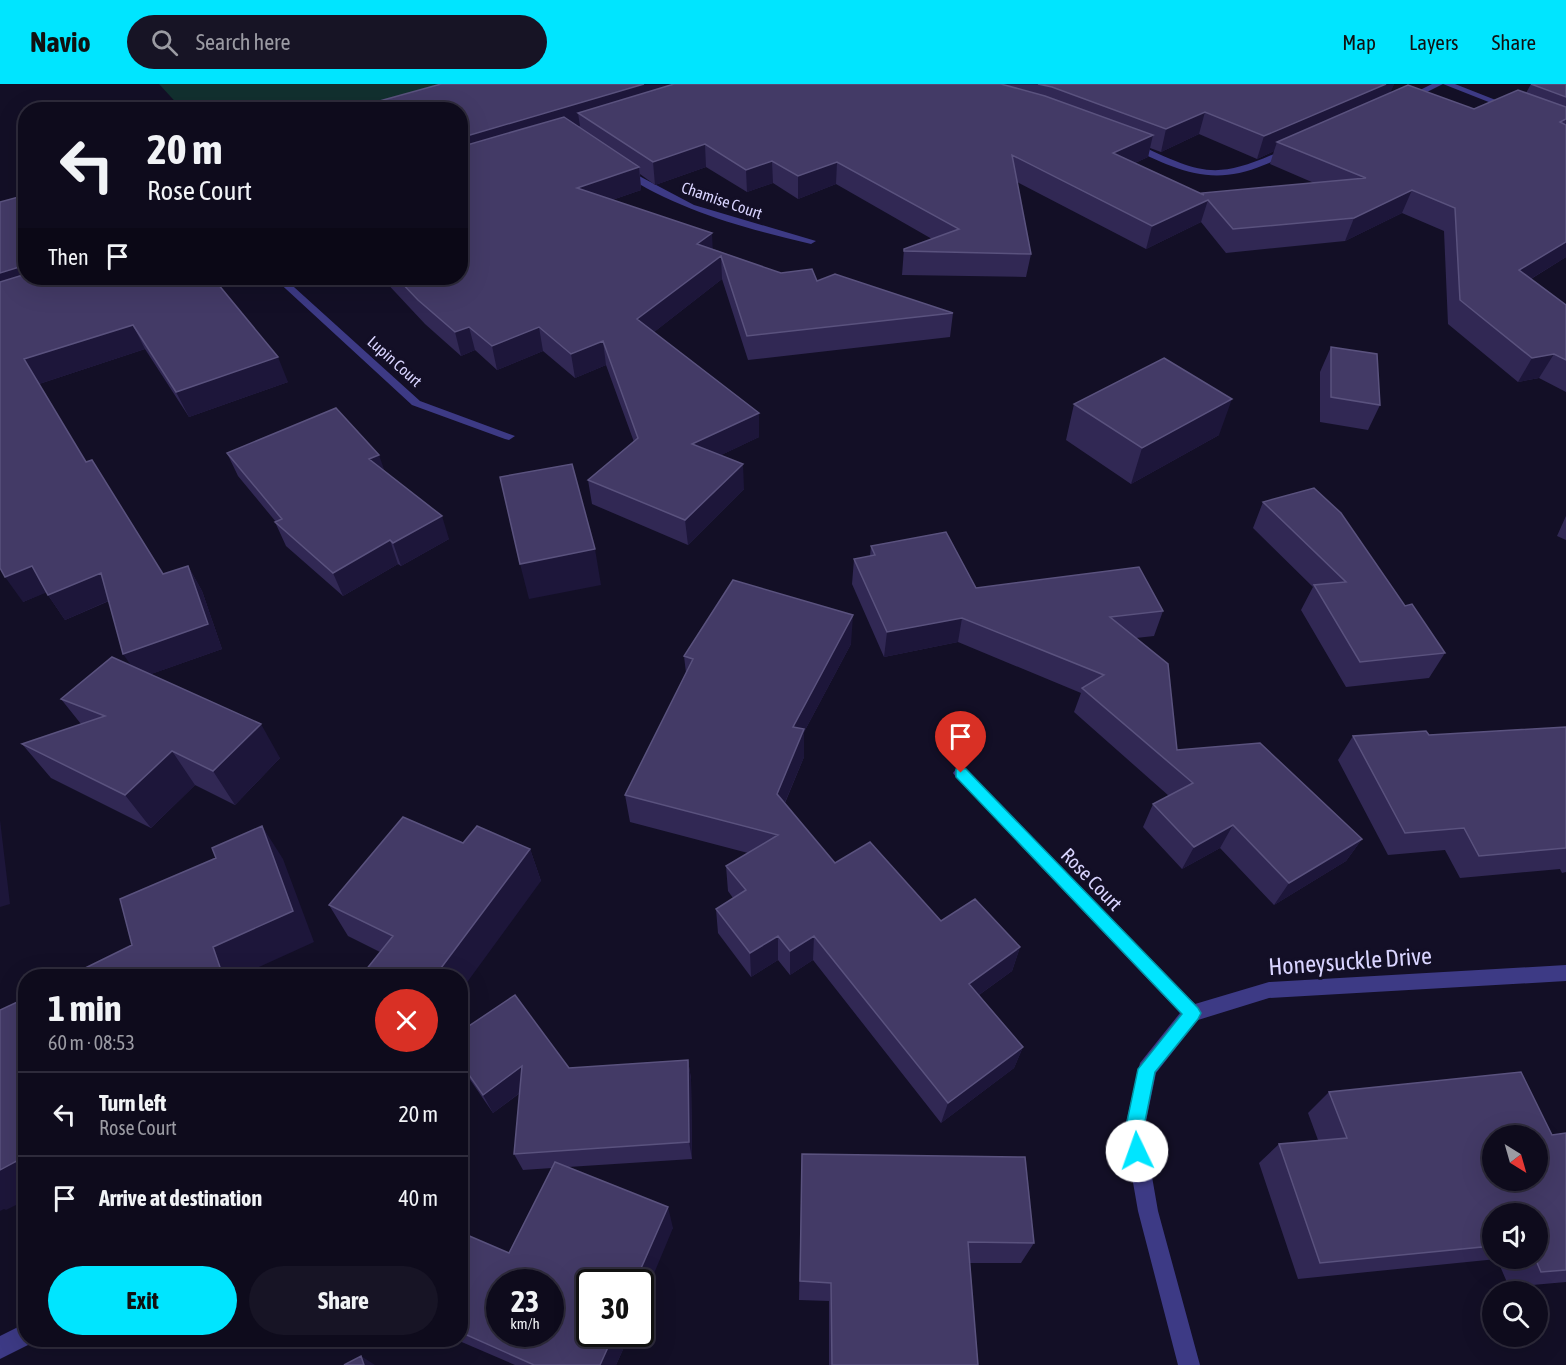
<!DOCTYPE html>
<html lang="en">
<head>
<meta charset="utf-8">
<style>
  :root { --surface:#0e0b1c; --page:#171425; --text:#f1f3f6; --muted:#9b9ba3; --line:#2e2b3b; --accent:#00e5ff }
  body { margin:0; font-family:"Asap Condensed",sans-serif; background:var(--page); color:var(--text); height:100vh; display:flex; flex-direction:column; font-size:22px; white-space:nowrap }
  * { box-sizing:border-box; margin:0 }
  p { font-size:20px; color:var(--muted) }
  .icon { flex:none; width:33px; height:33px; fill:none; stroke:currentColor; stroke-width:2; stroke-linecap:round; stroke-linejoin:round }
  .map { position:relative; flex:1; overflow:hidden }
  .details { position:absolute; left:18px; top:885px; width:450px; height:378px; display:flex; flex-direction:column; background:var(--surface); border-radius:24px; box-shadow:0 6px 24px #0002,0 0 0 2px var(--line) }
  .details>* { flex:none }
  .banner { position:absolute; left:18px; top:18px; width:450px; height:183px; border-radius:24px; box-shadow:0 6px 24px #0002,0 0 0 2px var(--line); background:#0e0b1c; color:var(--text); overflow:hidden }
  .needle { width:39px; rotate:143deg }
  .buttons { position:absolute; left:1482px; top:1041px; display:grid; gap:12px }
  .buttons a { display:grid; place-items:center; width:66px; height:66px; border-radius:50%; background:var(--surface); box-shadow:0 6px 24px #0002,0 0 0 2px var(--line); font-size:30px }
  .speed { position:absolute; left:486px; top:1185px; display:flex; gap:12px; font-size:30px; font-weight:700; text-align:center }
  .speed>* { display:grid; place-content:center; width:78px; height:78px; border-radius:50%; background:var(--surface); box-shadow:0 6px 24px #0002,0 0 0 2px var(--line); line-height:1 }
  .speed small { font-size:15px; font-weight:400 }
  .speed .limit { border:3px solid #111; border-radius:9px; background:#fff; color:#111 }
  .pin { position:absolute; display:grid; place-items:center; width:51px; height:51px; color:#fff; margin:-62px -26px; border-radius:50% 50% 50% 0; rotate:-45deg; box-shadow:0 0 6px #0007 }
  .pin .icon { rotate:45deg }
  .me { position:absolute; width:66px; margin:-33px; rotate:357deg; stroke-linejoin:round; filter:drop-shadow(0 0 4px #0008) }
  .turn { display:flex; align-items:center; gap:21px; height:126px; padding:0 30px; font-size:27px }
  .turn .icon { width:78px; height:78px; stroke-width:2.5 }
  .turn b { display:block; font-size:42px; line-height:51px }
  .then { display:flex; align-items:center; height:57px; padding:0 30px; background:#0003; gap:12px; font-size:22px }
  .round { display:grid; place-items:center; flex:none; width:63px; height:63px; border-radius:32px; background:var(--page) }
  .overview { display:flex; align-items:center; justify-content:space-between; height:102px; padding:0 30px }
  h1 { font-size:36px; font-weight:700; line-height:45px }
  .cta { display:flex; gap:12px; margin-top:auto; padding:12px 30px }
  .cta a { flex:1; height:69px; border-radius:36px; background:var(--accent); color:#111; font-size:24px; font-weight:700; line-height:69px; text-align:center }
  .cta a+a { background:var(--page); color:var(--text) }
  ul { padding:0; list-style:none }
  li { display:flex; align-items:center; gap:18px; height:84px; padding:0 30px; border-top:2px solid var(--line) }
  li div { flex:1 }
  li b { display:block; font-size:22px }
  li em { font-style:normal }
  header { display:flex; align-items:center; gap:36px; box-sizing:border-box; height:84px; padding:0 30px; background:var(--accent); color:#111 }
  header strong { font-size:28px }
  nav { display:flex; gap:33px; margin-inline-start:auto; font-size:21px }
  .search { width:420px; height:54px; background:var(--page); display:flex; align-items:center; gap:15px; box-sizing:border-box; padding:0 21px; border-radius:33px; color:var(--muted); font-size:22px }
  .map>svg:first-child { display:block }
  .green { fill:#12302f }
  .lines { fill:none; stroke-linecap:round; stroke-linejoin:round }
  .minor { fill:#3d3a85; fill-rule:evenodd }
  .wall { fill:#312854; fill-rule:evenodd }
  .shaded-wall { fill:#1d163a }
  .building { fill:#433a66; stroke:#5a527e; stroke-width:1.5; fill-rule:evenodd }
  .route { fill:#00e5ff; stroke:#0095a6; stroke-width:1.5 }
  .labels { text-anchor:middle; dominant-baseline:central; stroke-width:6; stroke-linejoin:round; paint-order:stroke }
  .far-street-label { font-size:16px; fill:#d9d4ff; stroke:#130f26 }
  .street-label { font-size:20px; fill:#d9d4ff; stroke:#130f26 }
  .near-street-label { font-size:24px; fill:#d9d4ff; stroke:#130f26 }
</style>
</head>
<body>
<header>
<strong>Navio</strong>
<div class="search"><svg class="icon" aria-label="search" viewBox="0 0 24 24"><circle cx="10" cy="10" r="6"/><path d="M15 15l6 6"/></svg>Search here</div>
<nav><a>Map</a><a>Layers</a><a>Share</a></nav>
</header>
<div class="map">
<svg width="1566" height="1281" viewBox="0 0 1566 1281">
  <rect width="100%" height="100%" fill="#130f26"/>
  <!-- green -->
  <path class="green" d="M159 0H476L383 26 182 25Z"/>
  <g class="lines">
    <!-- minor -->
    <path class="minor" d="M1432 0H1455L1516 24 1509 26 1443 0 1409 17 1402 15Z
      M1127 58H1133C1202 90 1214 98 1285 65L1292 67C1285 73 1273 77 1264 81 1210 104 1175 85 1127 62Z
      M624 84 694 121 816 157 811 160C743 144 680 127 621 89V85Z
      M274 194H284L420 317 515 352 509 356 505 355 412 321Z
      M961 683 966 685 1195 920 1269 898 1566 881V897L1269 914 1198 936 1156 989 1144 1047 1158 1127 1200 1281H1178L1138 1127 1124 1047 1140 979 1180 929 956 693 953 689 956 685Z
      M26 1239V1256H35L34 1258 0 1275V1252Z"/>
  </g>
  <!-- wall -->
  <path class="wall" d="M441 0H1394L1390 8 1474 25 1526 9 1531 0H1566V173L1531 195 1566 221V308L1539 294 1518 298 1448 240 1444 147 1402 129 1345 157 1226 169 1201 138 1146 165 1017 98 1031 170 1026 193 902 191 904 165 932 155 836 100 798 115 773 99 747 108 706 83 655 101 640 90 641 106 612 116 713 165 781 189 817 197 953 229 950 253 748 276 722 195 654 248 759 329V353L721 371 744 405 688 461 592 420 588 396 634 358 606 281 575 294 543 267 497 286 475 266 461 272 425 240 382 194H460ZM1199 50 1257 75 1274 67 1270 80 1314 99 1202 109V110L1135 79 1148 73 1150 64 1161 68Z
    M26 194 156 198 288 298 189 333 145 265 39 300 86 378 163 490 188 482 202 507 222 565 151 590 280 674 235 721 195 701 151 744 51 694 22 660 81 640 61 615 132 582 109 517 65 536 46 508 23 518Z
    M1331 263 1380 321 1368 346 1320 338V288Z
    M1074 320 1219 351 1131 400 1066 356Z
    M227 369 385 388 449 455 401 482 398 480 343 512 286 462 275 438H276L238 392Z
    M1263 418 1405 522 1445 569 1429 594 1346 603 1301 526 1313 503 1253 444Z
    M1566 432V456L1557 452Z
    M871 462 976 504 1163 527 1154 552 1136 554 1177 666 1362 755 1346 777 1274 821 1220 764 1182 785 1143 743 1153 720 1169 712 1074 628 1081 609 958 558 884 573 852 500 854 475 870 472Z
    M851 560 804 648V673L785 719 835 779 941 837 1020 863 1012 887 979 911 1023 963 1014 984 941 1039 813 876 790 891 778 876 751 893 718 849 716 825 733 814 728 807 726 782 748 769 630 738 625 711 686 589 684 572Z
    M1566 643V788L1562 789 1560 785 1460 794 1445 766 1388 771 1338 676 1353 652 1429 651Z
    M463 759 530 765 541 797 380 868 348 852 329 821Z
    M460 948 569 984 688 976 691 995 692 1075 568 1083 673 1144 590 1250H630L616 1281H515L457 1256H460V1148L509 1169 552 1084 523 1086 514 1070 520 1009 493 1029 460 981Z
    M1329 1008 1552 1051 1566 1049V1198L1509 1203 1497 1175 1298 1195 1259 1079 1279 1060 1318 1056 1308 1029ZM1492 1130H1538V1174H1492Z
    M802 1070 1034 1159 1021 1179H970L978 1281H829V1217L799 1216Z"/>
  <!-- shaded-wall -->
  <path class="shaded-wall" d="M644 0H716L578 29 580 42 460 78V54Z
    M1386 0H1394L1387 17 1277 58 1274 67 1257 75 1264 52Z
    M1205 28 1199 50 1161 68 1166 45Z
    M1153 51 1148 73 1108 91 1113 69Z
    M705 60 706 83 655 101 653 78Z
    M772 77 773 99 747 108 746 86Z
    M837 78 836 100 798 115V92Z
    M639 83 641 106 580 127 577 104Z
    M1412 106 1402 129 1345 157 1354 134Z
    M1208 116 1201 138 1146 165 1152 142Z
    M712 149 713 172 697 160Z
    M1566 158V173L1506 210 1519 186Z
    M721 172 722 195 640 259 637 235Z
    M26 181V194L0 217V189Z
    M133 241 145 265 39 300 24 275Z
    M469 243 475 266 461 272 455 248Z
    M539 243 543 267 497 286 492 262Z
    M603 257 606 281 575 294 571 270Z
    M1554 270 1539 294 1518 298 1532 274Z
    M278 273 288 298 189 333 176 308Z
    M1232 315 1219 351 1131 400 1142 364Z
    M759 329V353L694 384 692 360Z
    M379 371 387 394 369 375Z
    M743 380 744 405 688 461 685 436Z
    M442 432 449 455 401 482 393 459Z
    M390 456 398 480 343 512 333 489Z
    M595 465 601 501 529 515 520 480Z
    M32 482 50 507 23 518 5 493Z
    M188 482 202 507 222 565 140 594 123 570Z
    M101 489 117 513 65 536 48 511Z
    M853 531 851 560 804 648V673L777 737V710L793 643Z
    M962 534 958 558 884 573 887 548Z
    M261 640 280 674 235 721 213 687Z
    M172 667 195 701 151 744 125 711Z
    M0 736 10 820 0 823Z
    M1233 741 1220 764 1182 785 1194 763Z
    M262 742 283 775 314 858 239 892H223L213 863Z
    M1362 755 1346 777 1274 821 1289 799Z
    M530 765 541 797 460 908V892H435Z
    M778 852V876L751 893 750 869Z
    M814 852 813 876 790 891V867Z
    M1020 863 1012 887 962 923 969 900Z
    M1023 963 1014 984 941 1039 948 1019Z
    M688 976 691 995 692 1075 689 1058Z
    M522 982 530 1001 493 1029 483 1011Z
    M26 1072V1116L6 1126 4 1125 0 1127V1086Z
    M668 1123 673 1144 640 1223V1198H635Z
    M614 1250H630L616 1281H600Z
    M361 1272 375 1281H364Z"/>
  <!-- building -->
  <path class="building" d="M441 0H644L460 54V26H347Z
    M674 0H1001L1045 12 1153 51 1113 69 1204 111 1202 109 1366 94 1277 58 1408 1 1474 25 1518 6 1566 23V35L1560 38 1566 41V158L1519 186 1566 221V276L1554 270 1532 274 1460 216 1455 124 1412 106 1354 134 1233 145 1208 116 1152 142 1012 71 1031 170 904 167V165L959 145 837 78 798 92 772 77 746 86 705 60 653 78 578 29Z
    M1038 0H1386L1264 52 1205 28 1166 45 1052 3Z
    M1531 0H1566V13Z
    M564 33 639 83 577 104 712 149 697 160 781 189 812 185 817 197 835 190 953 229 747 252 721 172 637 235 759 329 692 360 743 380 685 436 588 396 638 354 603 257 571 270 539 243 492 262 469 243 455 248 418 216 397 194H460V63Z
    M26 111V181L0 189V118Z
    M26 190V194H153L156 198 170 194H213L278 273 176 308 133 241 24 275 86 378 92 376 163 490 188 482 208 540 123 570 101 489 48 511 32 482 5 493 0 484V198Z
    M1331 263 1377 270 1380 321 1331 313Z
    M1164 274 1232 315 1142 364 1074 320Z
    M336 324 379 371 369 375 442 432 393 459 390 456 333 489 275 438 282 435 227 369Z
    M572 380 595 465 520 480 500 393Z
    M1314 404 1341 429 1405 522 1412 520 1445 569 1360 578 1314 501 1346 498 1263 418Z
    M946 448 976 504 1139 483 1163 527 1110 533 1168 580 1177 666 1260 659 1362 755 1289 799 1233 741 1194 763 1153 720 1193 699 1082 604 1104 591 962 534 887 548 854 475 875 471 871 462Z
    M733 496 853 531 793 643 804 645 777 710 835 779 870 758 941 837 975 815 1020 863 969 900 1023 963 948 1019 814 852 790 867 778 852 750 869 716 825 746 806 726 782 778 751 625 711 693 575 684 572Z
    M112 573 261 640 213 687 172 667 125 711 22 660 105 632 61 615Z
    M1566 643V764L1479 772 1464 744 1405 749 1353 652 1426 647 1429 651Z
    M403 733 463 759 477 742 530 765 435 892H361L393 852 329 821Z
    M262 742 293 827 213 863 223 892H69L132 861 120 815 216 774 212 764Z
    M515 911 569 984 688 976 689 1058 514 1070 522 982 483 1011 460 978V948Z
    M26 914V1072L0 1086V926Z
    M1521 988 1552 1051 1566 1049V1186L1541 1188 1535 1174H1538V1130H1492V1162L1320 1179 1279 1060 1347 1054 1329 1008ZM1492 1052H1538V1096H1492Z
    M802 1070 1025 1073 1034 1159 968 1158 978 1281H832L831 1199 800 1197Z
    M555 1078 668 1123 635 1198H590V1250H614L600 1281H534L460 1248V1148L509 1169ZM500 1198H550V1250H500Z
    M361 1272 364 1281H344Z"/>
  <!-- route -->
  <path class="route" d="M961 684 966 685 1198 924 1201 929 1198 935 1155 988 1143 1047 1146 1067 1144 1073 1137 1076 1131 1073 1125 1047 1138 985 1182 930 956 693V685Z"/>
  <g class="labels">
    <!-- far-street labels -->
    <g class="far-street-label">
      <text transform="translate(722 116) rotate(19)">Chamise Court</text>
      <text transform="translate(395 277) rotate(42)">Lupin Court</text>
    </g>
    <!-- street labels -->
    <g class="street-label">
      <text transform="translate(1092 795) rotate(46)">Rose Court</text>
    </g>
    <!-- near-street labels -->
    <g class="near-street-label">
      <text transform="translate(1350 877) rotate(-4)">Honeysuckle Drive</text>
    </g>
  </g>
</svg>
<div class="buttons">
<a><svg class="needle" viewBox="-14 -14 28 28"><path d="M0-13l5 13h-10z" fill="#e53935"/><path d="M0 13l5-13h-10z" fill="#9b9ba3"/></svg></a>
<a><svg class="icon" aria-label="sound" viewBox="0 0 24 24"><path d="M4 9h4l5-4v14l-5-4H4zM17 9q2 3 0 6"/></svg></a>
<a><svg class="icon" aria-label="search" viewBox="0 0 24 24"><circle cx="10" cy="10" r="6"/><path d="M15 15l6 6"/></svg></a>
</div>
<div class="speed"><div>23<small>km/h</small></div><div class="limit">30</div></div>
<div class="pin" style="left:961px;top:689px;background:#d93025"><svg class="icon" aria-label="arrive" viewBox="0 0 24 24"><path d="M6 21V4h12l-3 4 3 4H6"/></svg></div>
<svg class="me" style="left:1137px;top:1067px" viewBox="-20 -20 40 40"><circle r="19" fill="#fff"/><path d="M0-13L10 11 0 6-10 11z" fill="#00e5ff"/></svg>
<div class="banner">
<div class="turn"><svg class="icon" aria-label="left" viewBox="0 0 24 24"><path d="M17 20v-9H6M10 6l-5 5 5 5"/></svg><div><b>20 m</b>Rose Court</div></div>
<div class="then">Then<svg class="icon" aria-label="arrive" viewBox="0 0 24 24"><path d="M6 21V4h12l-3 4 3 4H6"/></svg></div>
</div>
<section class="details">
<div class="overview"><div><h1>1 min</h1><p>60 m · 08:53</p></div><a class="round" style="background:#d93025;color:#fff"><svg class="icon" aria-label="close" viewBox="0 0 24 24"><path d="M6 6l12 12M18 6L6 18"/></svg></a></div>
<ul>
<li><svg class="icon" aria-label="left" viewBox="0 0 24 24"><path d="M17 20v-9H6M10 6l-5 5 5 5"/></svg><div><b>Turn left</b><p>Rose Court</p></div><em>20 m</em></li>
<li><svg class="icon" aria-label="arrive" viewBox="0 0 24 24"><path d="M6 21V4h12l-3 4 3 4H6"/></svg><div><b>Arrive at destination</b></div><em>40 m</em></li>
</ul>
<div class="cta"><a>Exit</a><a>Share</a></div>
</section>
</div>
</body>
</html>
